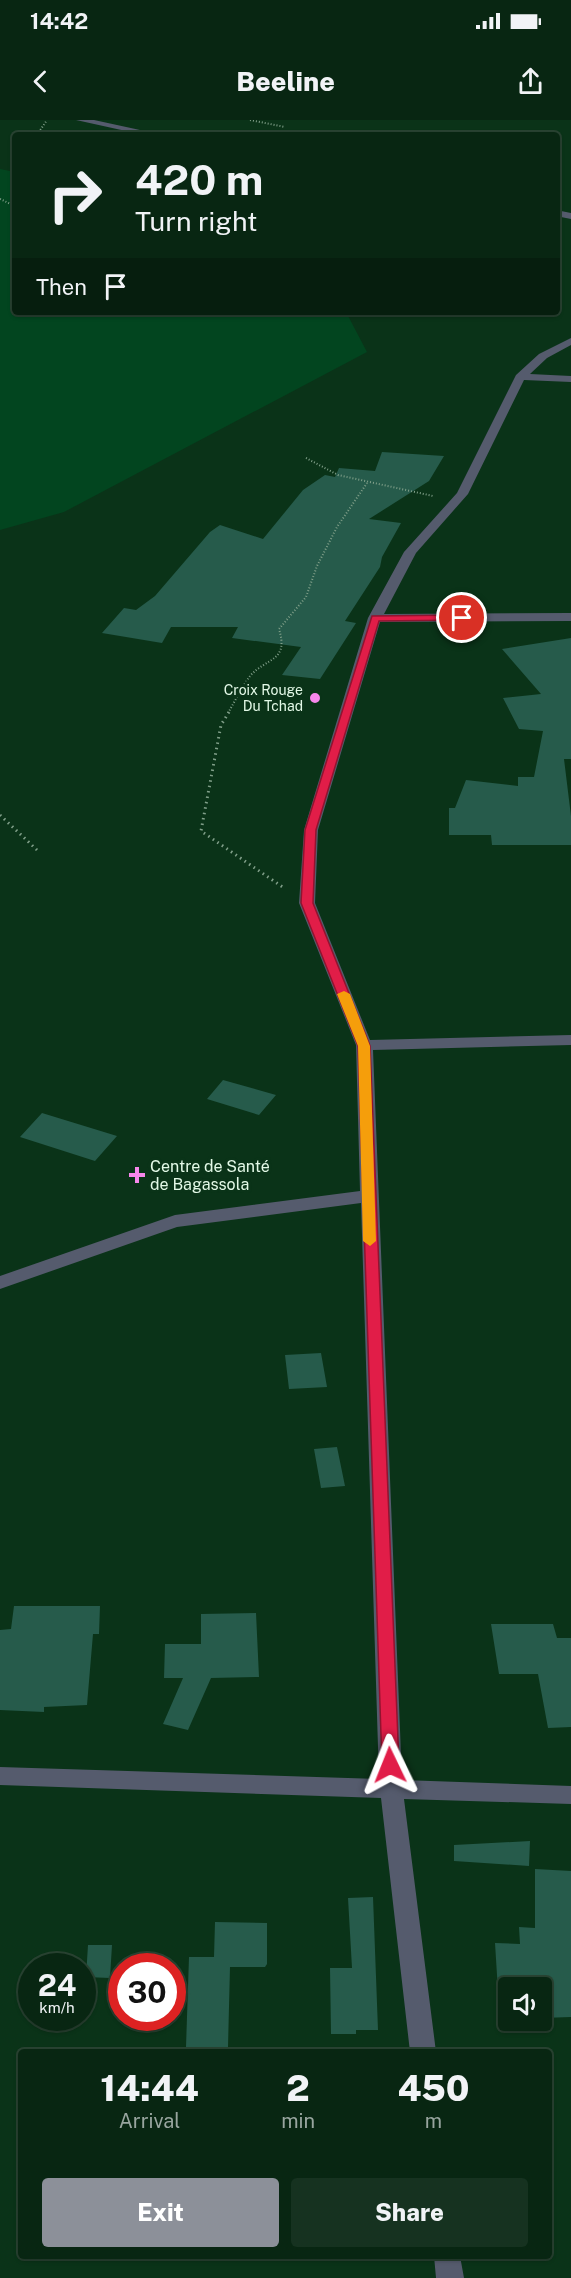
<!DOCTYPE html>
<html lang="en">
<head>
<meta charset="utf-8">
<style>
  :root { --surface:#082612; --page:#163220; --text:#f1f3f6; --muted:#98a59f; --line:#294332; --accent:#8c9099 }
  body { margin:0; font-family:"Public Sans",sans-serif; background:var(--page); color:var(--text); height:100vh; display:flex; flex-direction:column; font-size:22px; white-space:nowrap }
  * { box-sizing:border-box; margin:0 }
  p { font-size:20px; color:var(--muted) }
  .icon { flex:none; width:33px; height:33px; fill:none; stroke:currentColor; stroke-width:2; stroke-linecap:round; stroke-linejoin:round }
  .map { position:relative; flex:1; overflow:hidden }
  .drawer { position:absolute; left:18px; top:1929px; width:534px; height:210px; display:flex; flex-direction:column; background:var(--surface); border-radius:6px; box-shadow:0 2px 4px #0004,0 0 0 2px var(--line) }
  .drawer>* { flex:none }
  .banner { position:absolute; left:12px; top:12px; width:548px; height:183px; border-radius:6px; box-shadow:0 2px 4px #0004,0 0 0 2px var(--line); background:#082612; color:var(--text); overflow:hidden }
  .tools { position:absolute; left:498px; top:1857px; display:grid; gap:12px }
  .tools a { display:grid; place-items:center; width:54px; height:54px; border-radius:6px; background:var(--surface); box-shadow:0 2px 4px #0004,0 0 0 2px var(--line); font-size:30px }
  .speed { position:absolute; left:18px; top:1833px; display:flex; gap:12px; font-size:30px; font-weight:700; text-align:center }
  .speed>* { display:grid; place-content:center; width:78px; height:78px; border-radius:50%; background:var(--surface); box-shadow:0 2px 4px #0004,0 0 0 2px var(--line); line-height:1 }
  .speed small { font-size:15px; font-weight:400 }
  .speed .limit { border:9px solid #d22; background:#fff; color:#111 }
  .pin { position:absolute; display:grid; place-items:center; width:51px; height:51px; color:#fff; margin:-26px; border:3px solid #fff; border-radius:50%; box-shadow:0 2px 6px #0007 }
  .me { position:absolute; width:66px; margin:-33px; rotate:358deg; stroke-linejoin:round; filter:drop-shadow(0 0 4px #0008) }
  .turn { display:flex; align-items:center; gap:21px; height:126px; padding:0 24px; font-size:27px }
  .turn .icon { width:78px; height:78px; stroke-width:2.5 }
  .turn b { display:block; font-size:42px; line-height:51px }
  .then { display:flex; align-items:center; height:57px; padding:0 24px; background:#0003; gap:12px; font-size:22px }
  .eta { display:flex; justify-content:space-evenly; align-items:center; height:102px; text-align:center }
  .eta b { font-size:36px; font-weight:800; line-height:42px }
  .cta { display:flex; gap:12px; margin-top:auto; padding:12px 24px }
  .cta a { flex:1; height:69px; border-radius:6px; background:var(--accent); color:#fff; font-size:24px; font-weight:800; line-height:69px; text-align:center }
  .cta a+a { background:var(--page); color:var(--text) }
  .status { display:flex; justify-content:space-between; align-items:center; height:42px; padding:0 30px; background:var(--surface); direction:ltr }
  .status svg { height:16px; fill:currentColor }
  header { display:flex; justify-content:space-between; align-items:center; height:78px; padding:0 24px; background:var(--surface); font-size:27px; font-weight:800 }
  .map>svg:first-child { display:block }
  .green { fill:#02451f }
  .building { fill:#265b4b }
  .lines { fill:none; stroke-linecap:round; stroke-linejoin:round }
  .path-far1 { stroke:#809f89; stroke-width:2; stroke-dasharray:1 2; stroke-linecap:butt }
  .path { stroke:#809f89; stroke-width:3; stroke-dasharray:1.5 4; stroke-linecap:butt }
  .street { fill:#555b6d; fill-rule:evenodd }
  .route { fill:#e11d48; stroke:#92132f; stroke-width:1.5 }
  .slow { fill:#f59e0b }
  .poi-dot { fill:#f788eb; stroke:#0a3318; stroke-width:2 }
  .labels { text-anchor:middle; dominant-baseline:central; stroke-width:6; stroke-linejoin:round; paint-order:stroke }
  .far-poi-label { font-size:14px; fill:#e3f9e7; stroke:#0a3318; text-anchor:end }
  .poi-label { font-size:16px; fill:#e3f9e7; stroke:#0a3318; text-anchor:start }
</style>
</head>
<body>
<div class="status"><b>14:42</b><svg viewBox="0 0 49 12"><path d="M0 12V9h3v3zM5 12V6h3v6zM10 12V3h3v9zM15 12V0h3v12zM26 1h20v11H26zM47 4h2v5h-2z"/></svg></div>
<header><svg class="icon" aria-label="back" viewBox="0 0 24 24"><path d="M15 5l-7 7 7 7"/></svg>Beeline<svg class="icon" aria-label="share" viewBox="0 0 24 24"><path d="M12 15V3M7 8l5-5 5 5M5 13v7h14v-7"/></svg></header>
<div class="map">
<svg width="571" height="2158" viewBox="0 0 571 2158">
  <rect width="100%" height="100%" fill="#0a3318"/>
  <!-- green -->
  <path class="green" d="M0 49 15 52V192H346L367 232 64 392 0 410Z"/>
  <!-- building -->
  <path class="building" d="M382 332 444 336 429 361 369 399 401 403 382 437 380 447 345 501 356 503 320 559 282 555 301 527 232 518 238 507H171L162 523 102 513 124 488 136 490 155 476 210 412 220 405 263 419 303 370 325 355 335 357 339 348 375 351Z
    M571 518V639H564L571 696V725H492L491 715H449V688H455L466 660 518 666V657H534L543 611 519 609 503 578 541 574 502 529Z
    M223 960 276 975 259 995 207 979Z
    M42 993 117 1016 95 1041 20 1017Z
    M321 1233 327 1267 289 1269 285 1235Z
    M337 1327 345 1366 321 1368 314 1329Z
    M14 1486H100L99 1514H93L87 1585 44 1587V1592L0 1590V1510L11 1509Z
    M256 1493 259 1557 211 1558 188 1610 163 1604 183 1558H164L165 1524H201V1494Z
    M491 1504H553L557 1518H571V1607L548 1608 538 1554H499Z
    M530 1721 529 1746 454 1741V1725Z
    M535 1749 571 1751V1897L542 1898V1868H508V1871H498L495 1823 520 1824 519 1807 535 1808Z
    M373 1777 378 1910H356V1914H331L330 1848H352L348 1778Z
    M215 1802 267 1803V1844L265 1847H230L228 1927H186L189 1837H214Z
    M88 1825H112L110 1858 86 1857Z"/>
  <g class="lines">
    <!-- path-far1 -->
    <path class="path-far1" d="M250 0 285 7
      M37 15 47 0
      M0 79 15 86
      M306 338 338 355 433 376
      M228 593C235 581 242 567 250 556 267 537 289 542 279 509L306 477 317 446 337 407 367 363"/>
    <!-- path -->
    <path class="path" d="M229 592 221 605 201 711 284 768
      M0 695 37 730"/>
    <!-- street -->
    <path class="street" d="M76 0H94L163 15H144Z
      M556 90 571 93V99L556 96Z
      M571 218V225L547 238 530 254 571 256V262L524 260 468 374 416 433 384 494 571 493V501L380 502 318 710 315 783 370 920 571 915V925L373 930 402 1660 571 1666V1684L404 1679 436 1932H410L381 1678 0 1665V1647L379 1659 361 1083 177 1107 0 1169V1156L175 1095 360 1071 356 925 299 783 304 710 368 498 404 432 457 373 516 255 539 234Z
      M434 2136H460L464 2158H436Z"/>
  </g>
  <!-- route -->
  <path class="route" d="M462 495H466V500L379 501 316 710 313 783 370 926 399 1645 396 1650H384L382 1645 358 926 301 783 305 710 372 496Z"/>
  <!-- slow -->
  <path class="slow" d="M344 871 350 874 370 926 376 1121 370 1126 363 1121 358 926 337 874Z"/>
  <!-- markers -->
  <g class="poi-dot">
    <circle cx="315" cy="578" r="6"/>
    <path d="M134 1046h6v6h6v6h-6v6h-6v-6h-6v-6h6z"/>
  </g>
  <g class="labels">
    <!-- far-poi labels -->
    <g class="far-poi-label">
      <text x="303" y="570">Croix Rouge<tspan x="303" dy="16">Du Tchad</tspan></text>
    </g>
    <!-- poi labels -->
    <g class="poi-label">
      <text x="150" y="1046">Centre de Santé<tspan x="150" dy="18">de Bagassola</tspan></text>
    </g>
  </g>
</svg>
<div class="tools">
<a><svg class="icon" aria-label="sound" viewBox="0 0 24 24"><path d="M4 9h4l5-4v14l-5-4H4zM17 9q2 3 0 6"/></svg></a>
</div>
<div class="speed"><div>24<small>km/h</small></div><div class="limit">30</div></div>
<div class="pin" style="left:462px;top:498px;background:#d93025"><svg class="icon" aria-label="arrive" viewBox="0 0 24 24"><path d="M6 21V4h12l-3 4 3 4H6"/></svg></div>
<svg class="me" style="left:390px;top:1645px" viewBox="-20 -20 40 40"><path d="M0-17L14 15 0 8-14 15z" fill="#e11d48" stroke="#fff" stroke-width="4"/></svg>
<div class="banner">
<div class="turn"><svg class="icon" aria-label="right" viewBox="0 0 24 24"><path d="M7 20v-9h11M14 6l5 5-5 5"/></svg><div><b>420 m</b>Turn right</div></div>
<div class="then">Then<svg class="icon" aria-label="arrive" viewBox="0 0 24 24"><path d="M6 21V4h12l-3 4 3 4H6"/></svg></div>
</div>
<section class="drawer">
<div class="eta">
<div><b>14:44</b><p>Arrival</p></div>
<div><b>2</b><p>min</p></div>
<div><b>450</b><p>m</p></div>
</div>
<div class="cta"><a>Exit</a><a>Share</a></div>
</section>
</div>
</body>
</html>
